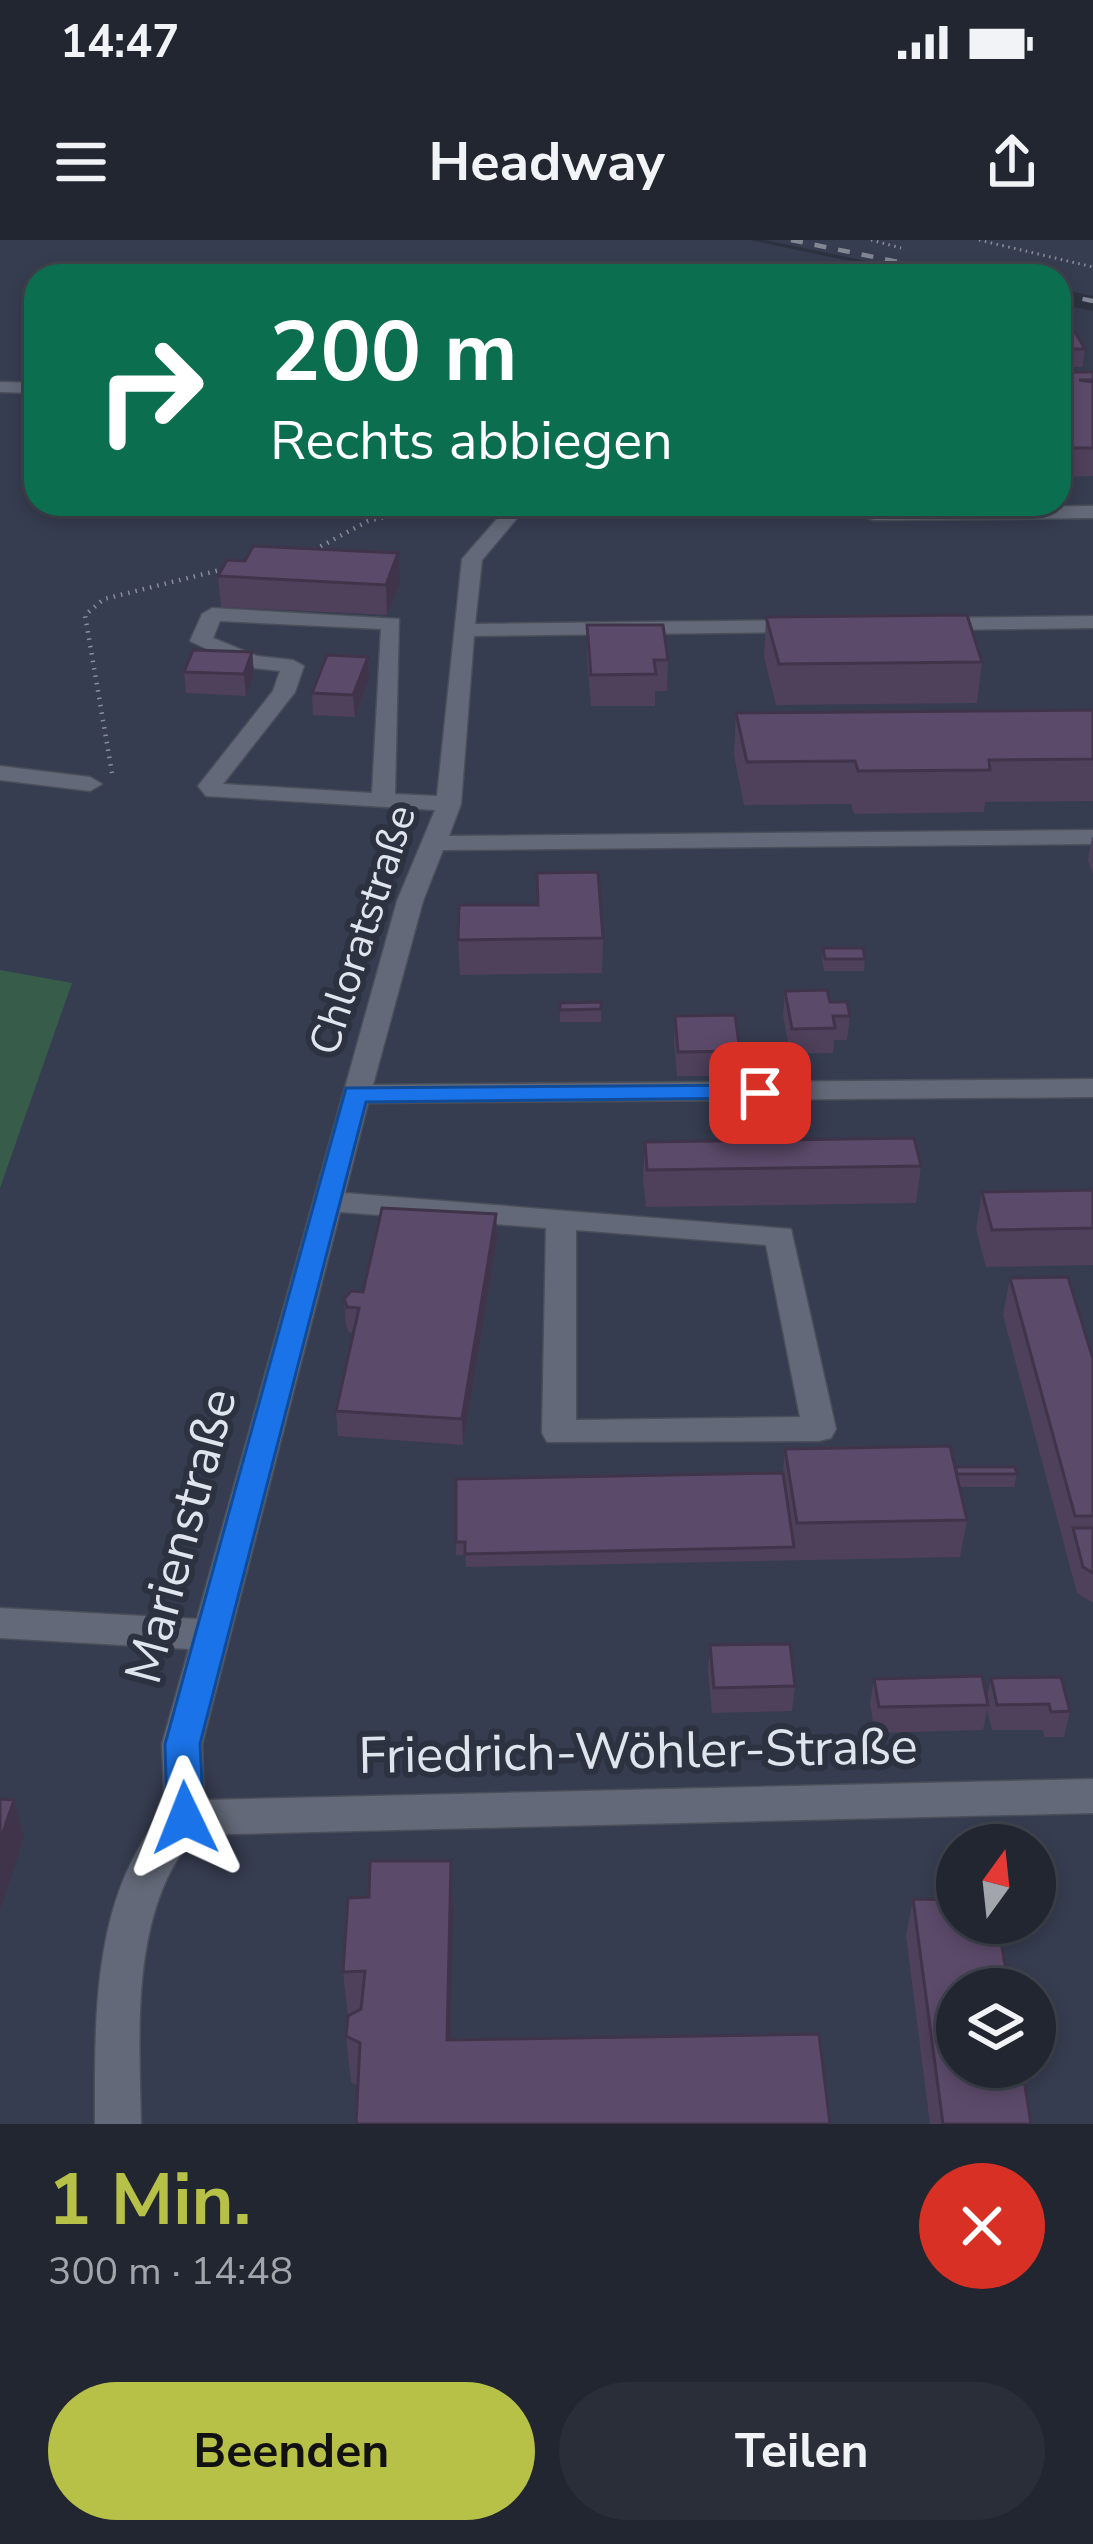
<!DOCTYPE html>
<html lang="de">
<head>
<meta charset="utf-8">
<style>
  :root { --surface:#222630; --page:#2a2e38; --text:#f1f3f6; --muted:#a2a5ab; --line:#3f434c; --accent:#b8c147 }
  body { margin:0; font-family:"Nunito Sans",sans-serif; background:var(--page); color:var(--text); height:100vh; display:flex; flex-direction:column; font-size:45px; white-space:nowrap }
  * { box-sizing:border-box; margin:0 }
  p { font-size:39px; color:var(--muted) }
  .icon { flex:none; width:66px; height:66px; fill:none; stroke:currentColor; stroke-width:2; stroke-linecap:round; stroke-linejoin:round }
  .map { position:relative; height:1884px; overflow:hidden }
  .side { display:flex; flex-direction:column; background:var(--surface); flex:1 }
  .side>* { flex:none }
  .banner { position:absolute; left:24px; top:24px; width:1047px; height:252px; border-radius:36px; box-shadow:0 6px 18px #0003,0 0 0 3px var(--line); background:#0b6e4f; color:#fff; overflow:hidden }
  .needle { width:78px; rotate:15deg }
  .buttons { position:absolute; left:936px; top:1584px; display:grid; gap:24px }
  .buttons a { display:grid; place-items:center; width:120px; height:120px; border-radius:50%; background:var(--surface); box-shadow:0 6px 18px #0003,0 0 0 3px var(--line); font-size:60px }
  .pin { position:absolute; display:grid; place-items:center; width:102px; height:102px; color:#fff; margin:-51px; border-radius:24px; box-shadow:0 6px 18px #0006 }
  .me { position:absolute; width:132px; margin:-66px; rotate:358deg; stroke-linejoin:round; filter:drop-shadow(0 0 9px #0008) }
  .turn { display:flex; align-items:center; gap:42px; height:252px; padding:0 48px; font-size:54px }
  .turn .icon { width:156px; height:156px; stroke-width:2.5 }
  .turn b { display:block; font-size:84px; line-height:102px }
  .round { display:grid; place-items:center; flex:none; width:126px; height:126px; border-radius:63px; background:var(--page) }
  .head { display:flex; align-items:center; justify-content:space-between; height:204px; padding:0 48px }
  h1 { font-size:72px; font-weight:700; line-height:90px; color:var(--accent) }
  .primary-button { display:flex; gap:24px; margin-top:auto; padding:24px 48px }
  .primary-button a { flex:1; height:138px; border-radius:72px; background:var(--accent); color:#111; font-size:48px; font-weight:700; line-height:138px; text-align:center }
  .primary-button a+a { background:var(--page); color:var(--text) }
  .status { display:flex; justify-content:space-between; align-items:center; height:84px; padding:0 60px; background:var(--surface); direction:ltr }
  .status svg { height:33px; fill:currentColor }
  header { display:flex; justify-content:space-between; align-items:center; height:156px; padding:0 48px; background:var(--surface); font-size:54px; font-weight:700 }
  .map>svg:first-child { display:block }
  .built { fill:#363d50; fill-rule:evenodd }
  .green { fill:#375c4a }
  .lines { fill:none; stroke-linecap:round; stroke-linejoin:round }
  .minor-casing { stroke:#4a4f5a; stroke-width:3 }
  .path-far1 { stroke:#898e99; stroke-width:3; stroke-dasharray:1.5 4.5; stroke-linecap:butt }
  .path { stroke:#898e99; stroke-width:4.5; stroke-dasharray:1.5 6; stroke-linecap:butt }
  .minor { fill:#636978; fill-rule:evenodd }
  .rail { stroke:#838793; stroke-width:4.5; stroke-dasharray:12 12; stroke-linecap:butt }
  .wall { fill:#4f405b }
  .shaded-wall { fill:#40344a }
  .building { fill:#5c4a6a; stroke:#40344a; stroke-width:3 }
  .route { fill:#1a73e8; stroke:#114b97; stroke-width:3 }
  .labels { text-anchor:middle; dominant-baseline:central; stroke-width:12; stroke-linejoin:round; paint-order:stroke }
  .street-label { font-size:42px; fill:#e0e4ed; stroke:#2d3240 }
  .near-street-label { font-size:51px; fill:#e0e4ed; stroke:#2d3240 }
</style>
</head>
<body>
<div class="status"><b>14:47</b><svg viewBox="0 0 49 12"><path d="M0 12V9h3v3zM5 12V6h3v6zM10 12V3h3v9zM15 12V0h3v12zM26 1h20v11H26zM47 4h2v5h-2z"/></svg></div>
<header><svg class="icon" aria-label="menu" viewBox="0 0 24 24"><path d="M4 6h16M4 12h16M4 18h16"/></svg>Headway<svg class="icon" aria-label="share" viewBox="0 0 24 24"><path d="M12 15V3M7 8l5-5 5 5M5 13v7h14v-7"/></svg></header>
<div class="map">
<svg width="1093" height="1884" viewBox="0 0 1093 1884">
  <rect width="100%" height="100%" fill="#2d3240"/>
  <!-- built -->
  <path class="built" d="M0 0H749L922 36H36V264H1059V64L1093 71V1884H0ZM957 1605H1035V1683H957ZM957 1749H1035V1827H957Z
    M765 0H1093V56L1059 49V36H938Z"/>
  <!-- green -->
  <path class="green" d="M0 730 72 743 0 948Z"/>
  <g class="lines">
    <!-- minor casing -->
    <g class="minor-casing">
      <path id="minor" d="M0 142 36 143V153L0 152Z
        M510 264H529L482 320 475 384 804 380 814 386 804 392 474 396 461 564 449 596 1093 590V604L443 610 423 661 373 845 1093 839V857L368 863 345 953 791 989 836 1189 831 1198 819 1201 547 1202 542 1193 546 988 340 972 202 1504 204 1560 1093 1539V1573L195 1595C130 1670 139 1790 141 1884H95C95 1781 91 1654 165 1572L162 1504 189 1409 0 1398V1368L197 1379 397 661 435 570 206 556 198 546 273 451 280 431 245 427 190 401 202 374 212 368 399 379 395 554 437 556 462 319ZM220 381 381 389 372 553 223 544 295 452 304 426 293 420 257 416 213 398ZM576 990 766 1005 800 1177 576 1180Z
        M825 264 874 268 1093 266V278L874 280Z
        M1093 376V388L930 390 920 384 930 378Z
        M0 526 90 537 102 544 90 551 0 540Z"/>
    </g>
    <!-- path-far1 -->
    <path class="path-far1" d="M871 0 901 8
      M979 0 1093 27"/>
    <!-- path -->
    <path class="path" d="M314 310 368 281 438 264
      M112 533 85 375 104 359 224 329"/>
    <!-- minor -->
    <use href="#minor" class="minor"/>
    <!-- rail -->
    <path class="rail" d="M791 0 967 36
      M1059 54 1093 61"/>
  </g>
  <!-- wall -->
  <path class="wall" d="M1059 89 1085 109 1082 127H1059Z
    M1059 132H1093V236L1059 237Z
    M218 336 400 343 387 375 221 367Z
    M766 377 982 422 977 463 776 465 764 417Z
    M587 385 668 420 667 451H655V466H591L587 416Z
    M252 412 254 434 246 456 186 453 184 432Z
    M368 417 369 439 355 477 313 475 312 453Z
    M1093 470V561L985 562 984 572 854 574 851 564 744 565 734 515 736 473Z
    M1092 597H1093V635L1088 620Z
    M603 698 602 733 460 735 458 700Z
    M823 708 865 719 864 731H824L822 720Z
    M785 751 830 762 850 776 847 800H834L833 813H800L803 824 802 836 775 838 770 821 771 809 789 808 783 775Z
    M601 762V782H560V763Z
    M675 776 740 811 738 836H677L674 800Z
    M645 902 921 926 916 963 646 967 643 938Z
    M1093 950V1025L986 1027 976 989 982 952Z
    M496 974 497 999 463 1205 338 1196 336 1171 353 1093 349 1092 346 1085 344 1059 363 1052Z
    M1010 1038 1093 1119V1363L1077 1353 1003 1075Z
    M785 1209 1017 1234 1014 1247H960L967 1280 960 1317 466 1327 465 1315H456V1239L783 1233Z
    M710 1405 795 1446 792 1471 712 1473 708 1431Z
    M991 1438 1070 1471 1064 1497H1044L1043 1490H992L987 1470 983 1490 875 1493 870 1464 874 1439 987 1458Z
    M451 1621 453 1669 358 1846 351 1842 346 1796 348 1776 343 1732 369 1657Z
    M913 1659 1031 1884H930L906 1696Z"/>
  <!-- shaded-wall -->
  <path class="shaded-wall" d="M398 313 400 343 387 375 386 345Z
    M252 412 254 434 246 456 244 434Z
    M368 417 369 439 355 477 353 455Z
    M496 974 497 999 463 1205 462 1179Z
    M14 1560 24 1597 0 1670V1601Z
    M451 1621 453 1669 450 1847 447 1800Z"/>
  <!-- building -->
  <path class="building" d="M1059 89H1073L1085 109H1059Z
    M1059 132H1093V140H1079L1093 142V208H1059V187H1069L1059 184Z
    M253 306 398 313 386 345 218 336 227 320 245 321Z
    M967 375 982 422 779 424 766 377Z
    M587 385H663L668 420H654L656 434 591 435Z
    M193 410 252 412 244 434 184 432Z
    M327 415 368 417 353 455 312 453Z
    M1093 470V519L989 520 990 530 858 531 855 521 747 522 736 473Z
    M598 632 603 698 458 700 459 665H538L537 633Z
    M823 708H863L865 719H825Z
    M827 750 830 762H847L850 776H833L835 788 792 789 785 751Z
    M601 762V769L560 770V763Z
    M735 775 740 811 678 812 675 776Z
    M799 808 803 824 776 825 771 809Z
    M914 898 921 926 647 930 645 902Z
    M1093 950V988L992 990 982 952Z
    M382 968 496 974 462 1179 336 1171 359 1068 347 1067 344 1059 351 1051 363 1052Z
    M1068 1037 1093 1119V1276H1075L1010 1038Z
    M950 1206 967 1280 797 1283 785 1209Z
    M955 1227H1015L1017 1234H957Z
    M783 1233 794 1307 465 1314V1302H456V1239Z
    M1073 1288H1093V1333L1083 1327Z
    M790 1404 795 1446 714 1448 710 1405Z
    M982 1436 988 1465 879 1467 874 1439Z
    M1061 1437 1070 1471 1051 1472 1049 1464 997 1465 991 1438Z
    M0 1559 14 1560 0 1601Z
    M370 1621H451L447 1800 819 1794 830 1884H356L360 1803 346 1796 348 1776 361 1769 365 1731 343 1732 348 1658 369 1657Z
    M913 1659 957 1660V1683H998L1009 1749H957V1827H1022L1031 1884H943Z"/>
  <!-- route -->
  <path class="route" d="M760 845 773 853 769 858 366 862 200 1504 204 1578 198 1590 185 1594 172 1590 167 1578 165 1504 346 848Z"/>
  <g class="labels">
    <!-- street labels -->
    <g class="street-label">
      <text transform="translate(363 690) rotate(-72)">Chloratstraße</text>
    </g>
    <!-- near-street labels -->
    <g class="near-street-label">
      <text transform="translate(181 1296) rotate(-75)">Marienstraße</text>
      <text transform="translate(638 1511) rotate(-1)">Friedrich-Wöhler-Straße</text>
    </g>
  </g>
</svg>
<div class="buttons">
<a><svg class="needle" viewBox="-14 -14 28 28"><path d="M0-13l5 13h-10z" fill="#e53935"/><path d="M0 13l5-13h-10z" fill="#a2a5ab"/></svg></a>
<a><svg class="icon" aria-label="layers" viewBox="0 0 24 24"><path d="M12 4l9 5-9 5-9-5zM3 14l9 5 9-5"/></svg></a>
</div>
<div class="pin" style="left:760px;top:853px;background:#d93025"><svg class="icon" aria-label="arrive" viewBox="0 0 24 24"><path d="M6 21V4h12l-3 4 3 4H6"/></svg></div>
<svg class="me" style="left:185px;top:1578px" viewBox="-20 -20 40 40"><path d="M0-17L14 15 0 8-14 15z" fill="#1a73e8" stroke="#fff" stroke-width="4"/></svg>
<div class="banner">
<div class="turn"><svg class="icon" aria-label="right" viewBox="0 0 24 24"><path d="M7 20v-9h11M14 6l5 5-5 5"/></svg><div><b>200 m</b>Rechts abbiegen</div></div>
</div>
</div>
<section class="side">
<div class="head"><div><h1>1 Min.</h1><p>300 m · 14:48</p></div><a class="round" style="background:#d93025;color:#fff"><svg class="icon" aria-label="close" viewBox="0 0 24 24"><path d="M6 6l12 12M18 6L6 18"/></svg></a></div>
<div class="primary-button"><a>Beenden</a><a>Teilen</a></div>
</section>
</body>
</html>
